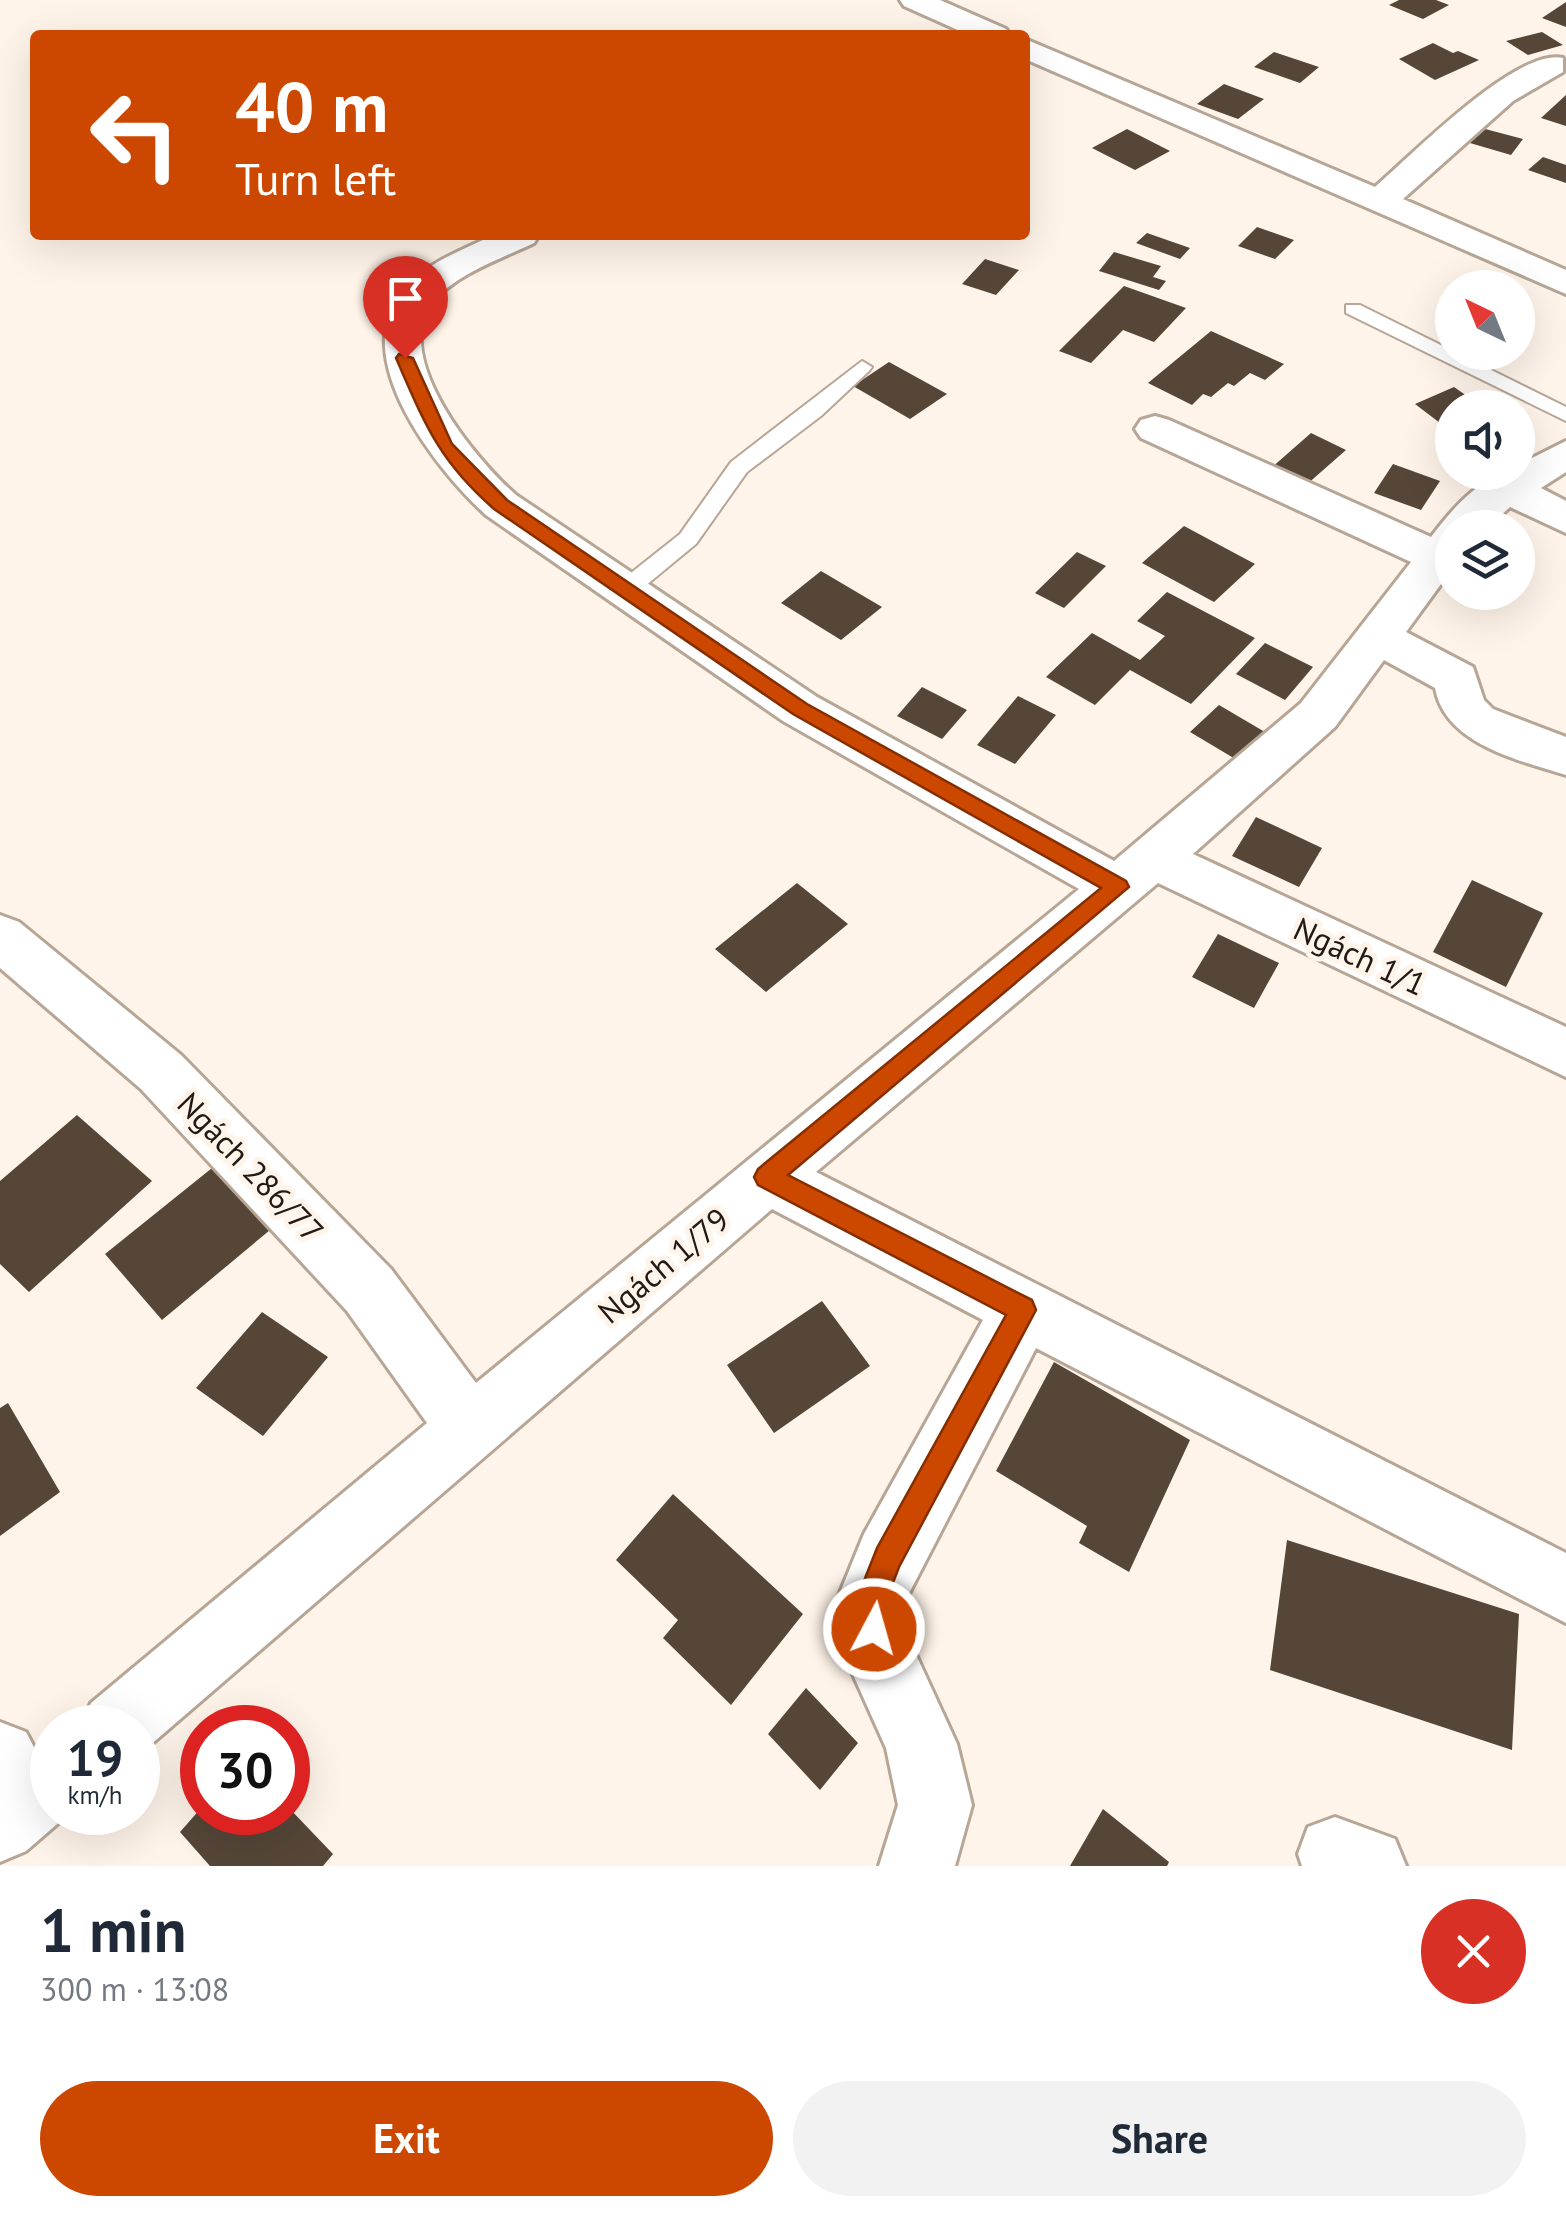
<!DOCTYPE html>
<html lang="en">
<head>
<meta charset="utf-8">
<style>
  :root { --surface:#fff; --page:#f2f2f3; --text:#1f2937; --muted:#747a83; --accent:#cc4700 }
  body { margin:0; font-family:"PT Sans",sans-serif; background:var(--page); color:var(--text); height:100vh; display:flex; flex-direction:column; font-size:38px; white-space:nowrap }
  * { box-sizing:border-box; margin:0 }
  p { font-size:32px; color:var(--muted) }
  .icon { flex:none; width:55px; height:55px; fill:none; stroke:currentColor; stroke-width:2; stroke-linecap:round; stroke-linejoin:round }
  .map { position:relative; height:1866px; overflow:hidden }
  .side { display:flex; flex-direction:column; background:var(--surface); flex:1 }
  .side>* { flex:none }
  .banner { position:absolute; left:30px; top:30px; width:1000px; height:210px; border-radius:10px; box-shadow:0 10px 40px #0002; background:#cc4700; color:#fff; overflow:hidden }
  .needle { width:65px; rotate:317deg }
  .buttons { position:absolute; left:1435px; top:270px; display:grid; gap:20px }
  .buttons a { display:grid; place-items:center; width:100px; height:100px; border-radius:50%; background:var(--surface); box-shadow:0 10px 40px #0002; font-size:50px }
  .speed { position:absolute; left:30px; top:1705px; display:flex; gap:20px; font-size:50px; font-weight:700; text-align:center }
  .speed>* { display:grid; place-content:center; width:130px; height:130px; border-radius:50%; background:var(--surface); box-shadow:0 10px 40px #0002; line-height:1 }
  .speed small { font-size:25px; font-weight:400 }
  .speed .limit { border:15px solid #d22; background:#fff; color:#111 }
  .pin { position:absolute; display:grid; place-items:center; width:85px; height:85px; color:#fff; margin:-102px -42px; border-radius:50% 50% 50% 0; rotate:-45deg; box-shadow:0 0 10px #0007 }
  .pin .icon { rotate:45deg }
  .me { position:absolute; width:110px; margin:-55px; rotate:6deg; stroke-linejoin:round; filter:drop-shadow(0 0 8px #0008) }
  .turn { display:flex; align-items:center; gap:35px; height:210px; padding:0 40px; font-size:45px }
  .turn .icon { width:130px; height:130px; stroke-width:2.5 }
  .turn b { display:block; font-size:70px; line-height:85px }
  .round { display:grid; place-items:center; flex:none; width:105px; height:105px; border-radius:52px; background:var(--page) }
  .head { display:flex; align-items:center; justify-content:space-between; height:170px; padding:0 40px }
  h1 { font-size:60px; font-weight:700; line-height:75px }
  .action { display:flex; gap:20px; margin-top:auto; padding:20px 40px }
  .action a { flex:1; height:115px; border-radius:60px; background:var(--accent); color:#fff; font-size:40px; font-weight:700; line-height:115px; text-align:center }
  .action a+a { background:var(--page); color:var(--text) }
  .map>svg:first-child { display:block }
  .building { fill:#554638 }
  .lines { fill:none; stroke-linecap:round; stroke-linejoin:round }
  .service-casing { stroke:#b7a696; stroke-width:4 }
  .minor-casing { stroke:#b7a696; stroke-width:6 }
  .service { fill:#fff; fill-rule:evenodd }
  .minor { fill:#fff; fill-rule:evenodd }
  .route { fill:#cc4700; stroke:#852e00; stroke-width:2.5 }
  .labels { text-anchor:middle; dominant-baseline:central; stroke-width:10; stroke-linejoin:round; paint-order:stroke }
  .street-label { font-size:32px; fill:#211a14; stroke:#fff4e9 }
</style>
</head>
<body>
<div class="map">
<svg width="1566" height="1866" viewBox="0 0 1566 1866">
  <rect width="100%" height="100%" fill="#fff4e9"/>
  <!-- building -->
  <path class="building" d="M1399 0H1436L1449 5 1423 19 1389 5Z
    M1566 2V27L1542 18Z
    M1542 32 1563 45 1528 55 1506 41Z
    M1433 43 1453 53 1458 51 1479 60 1435 80 1399 59Z
    M1274 52 1319 67 1300 83 1254 67Z
    M1224 84 1264 99 1238 119 1197 104Z
    M1566 95V126L1541 118Z
    M1474 126 1523 139 1511 155 1463 141Z
    M1127 129 1170 151 1135 170 1092 148Z
    M1543 157 1566 165V183L1528 170Z
    M1257 227 1294 240 1275 259 1238 246Z
    M1147 233 1190 248 1180 259 1136 243Z
    M1114 252 1161 266 1153 277 1166 281 1159 290 1099 271Z
    M985 259 1019 270 996 295 962 284Z
    M1124 286 1186 308 1154 342 1123 330 1091 363 1059 351Z
    M1211 331 1284 364 1265 380 1250 373 1234 386 1228 383 1211 397 1203 394 1192 405 1148 383Z
    M889 362 947 394 910 419 853 386Z
    M1454 387 1480 405 1452 408V418L1440 423 1415 404Z
    M1311 433 1346 450 1305 486 1270 469Z
    M1393 464 1440 481 1421 510 1374 493Z
    M1184 526 1255 564 1214 602 1142 563Z
    M1077 552 1106 566 1064 608 1035 593Z
    M821 571 882 607 841 640 781 603Z
    M1167 592 1255 638 1191 704 1130 670 1095 705 1046 677 1092 633 1140 660 1165 636 1137 621Z
    M1265 643 1313 667 1285 700 1236 674Z
    M922 687 967 710 942 739 897 716Z
    M1018 696 1056 715 1015 764 977 745Z
    M1219 705 1270 735 1242 763 1190 732Z
    M1256 817 1322 848 1299 887 1232 856Z
    M1472 880 1543 913 1506 987 1433 952Z
    M797 883 848 924 766 992 715 949Z
    M1218 934 1279 963 1254 1008 1192 977Z
    M77 1115 152 1181 29 1292 0 1264V1181Z
    M212 1168 270 1230 162 1320 105 1254Z
    M822 1301 870 1366 774 1433 727 1365Z
    M262 1312 328 1357 263 1436 196 1388Z
    M1054 1362 1190 1440 1129 1572 1079 1543 1087 1526 996 1471Z
    M8 1403 60 1492 0 1536V1408Z
    M673 1494 803 1614 731 1705 663 1638 678 1620 616 1560Z
    M1287 1540 1519 1614 1512 1750 1270 1670Z
    M806 1688 858 1743 820 1790 768 1734Z
    M202 1807V1812H288V1807L333 1854 323 1866H210L180 1832Z
    M1103 1809 1169 1862 1167 1866H1070Z"/>
  <g class="lines">
    <!-- service casing -->
    <g class="service-casing">
      <path id="service" d="M1346 305H1360L1566 407V421L1346 313Z
        M862 361 872 367 869 371 821 416 747 472 696 544 633 596H617V584L680 534 731 462Z"/>
    </g>
    <!-- minor casing -->
    <g class="minor-casing">
      <path id="minor" d="M900 0H940L1006 29 1010 35H969L904 6Z
        M1025 39 1375 187C1411 156 1517 47 1563 58V72L1513 101 1403 199 1566 270V294L1025 59Z
        M494 235H539L534 243C501 259 457 273 433 302 389 357 477 461 516 495L817 697 1114 861 1301 703 1411 562 1141 438 1135 429 1141 420 1155 416 1169 420 1431 537C1450 512 1482 472 1518 472V465L1566 441V472L1541 488 1566 501V533L1510 507 1487 528H1452V569L1406 632 1473 667 1484 700 1493 709 1566 737V775C1518 760 1445 744 1435 688L1384 660 1335 727 1193 854 1566 1027V1077L1158 883 816 1172 1566 1553V1623L1036 1348 903 1605 912 1646 957 1744 972 1805 955 1866H879L898 1805 886 1748 843 1652 835 1605 864 1534 983 1320 772 1209 141 1753 138 1755V1728H80L91 1703 427 1423 347 1311 141 1089 0 968V915L19 922 181 1055 391 1269 476 1383 1079 889 783 721 486 515C437 470 346 357 403 290 426 263 462 250 494 235Z
        M0 1722 26 1732 36 1751 52 1745V1812H71L26 1851 0 1862Z
        M1335 1817 1395 1839 1406 1866H1302L1298 1854 1308 1827Z"/>
    </g>
    <!-- service -->
    <use href="#service" class="service"/>
    <!-- minor -->
    <use href="#minor" class="minor"/>
  </g>
  <!-- route -->
  <path class="route" d="M399 354 413 358 452 444 507 500 807 704 1126 881 1129 887 788 1175 1032 1300 1036 1310 899 1567 884 1606 889 1629 884 1639 874 1644 863 1639 854 1606 877 1548 1006 1315 758 1185 754 1177 758 1169 1101 888 793 714 494 509C438 460 425 424 396 358Z"/>
  <g class="labels">
    <!-- street labels -->
    <g class="street-label">
      <text transform="translate(1360 956) rotate(25)">Ngách 1/1</text>
      <text transform="translate(251 1167) rotate(46)">Ngách 286/77</text>
      <text transform="translate(663 1265) rotate(-40)">Ngách 1/79</text>
    </g>
  </g>
</svg>
<div class="buttons">
<a><svg class="needle" viewBox="-14 -14 28 28"><path d="M0-13l5 13h-10z" fill="#e53935"/><path d="M0 13l5-13h-10z" fill="#747a83"/></svg></a>
<a><svg class="icon" aria-label="sound" viewBox="0 0 24 24"><path d="M4 9h4l5-4v14l-5-4H4zM17 9q2 3 0 6"/></svg></a>
<a><svg class="icon" aria-label="layers" viewBox="0 0 24 24"><path d="M12 4l9 5-9 5-9-5zM3 14l9 5 9-5"/></svg></a>
</div>
<div class="speed"><div>19<small>km/h</small></div><div class="limit">30</div></div>
<div class="pin" style="left:405px;top:358px;background:#d93025"><svg class="icon" aria-label="arrive" viewBox="0 0 24 24"><path d="M6 21V4h12l-3 4 3 4H6"/></svg></div>
<svg class="me" style="left:874px;top:1629px" viewBox="-20 -20 40 40"><circle r="17" fill="#cc4700" stroke="#fff" stroke-width="3"/><path d="M0-11L8 9 0 5-8 9z" fill="#fff"/></svg>
<div class="banner">
<div class="turn"><svg class="icon" aria-label="left" viewBox="0 0 24 24"><path d="M17 20v-9H6M10 6l-5 5 5 5"/></svg><div><b>40 m</b>Turn left</div></div>
</div>
</div>
<section class="side">
<div class="head"><div><h1>1 min</h1><p>300 m · 13:08</p></div><a class="round" style="background:#d93025;color:#fff"><svg class="icon" aria-label="close" viewBox="0 0 24 24"><path d="M6 6l12 12M18 6L6 18"/></svg></a></div>
<div class="action"><a>Exit</a><a>Share</a></div>
</section>
</body>
</html>
